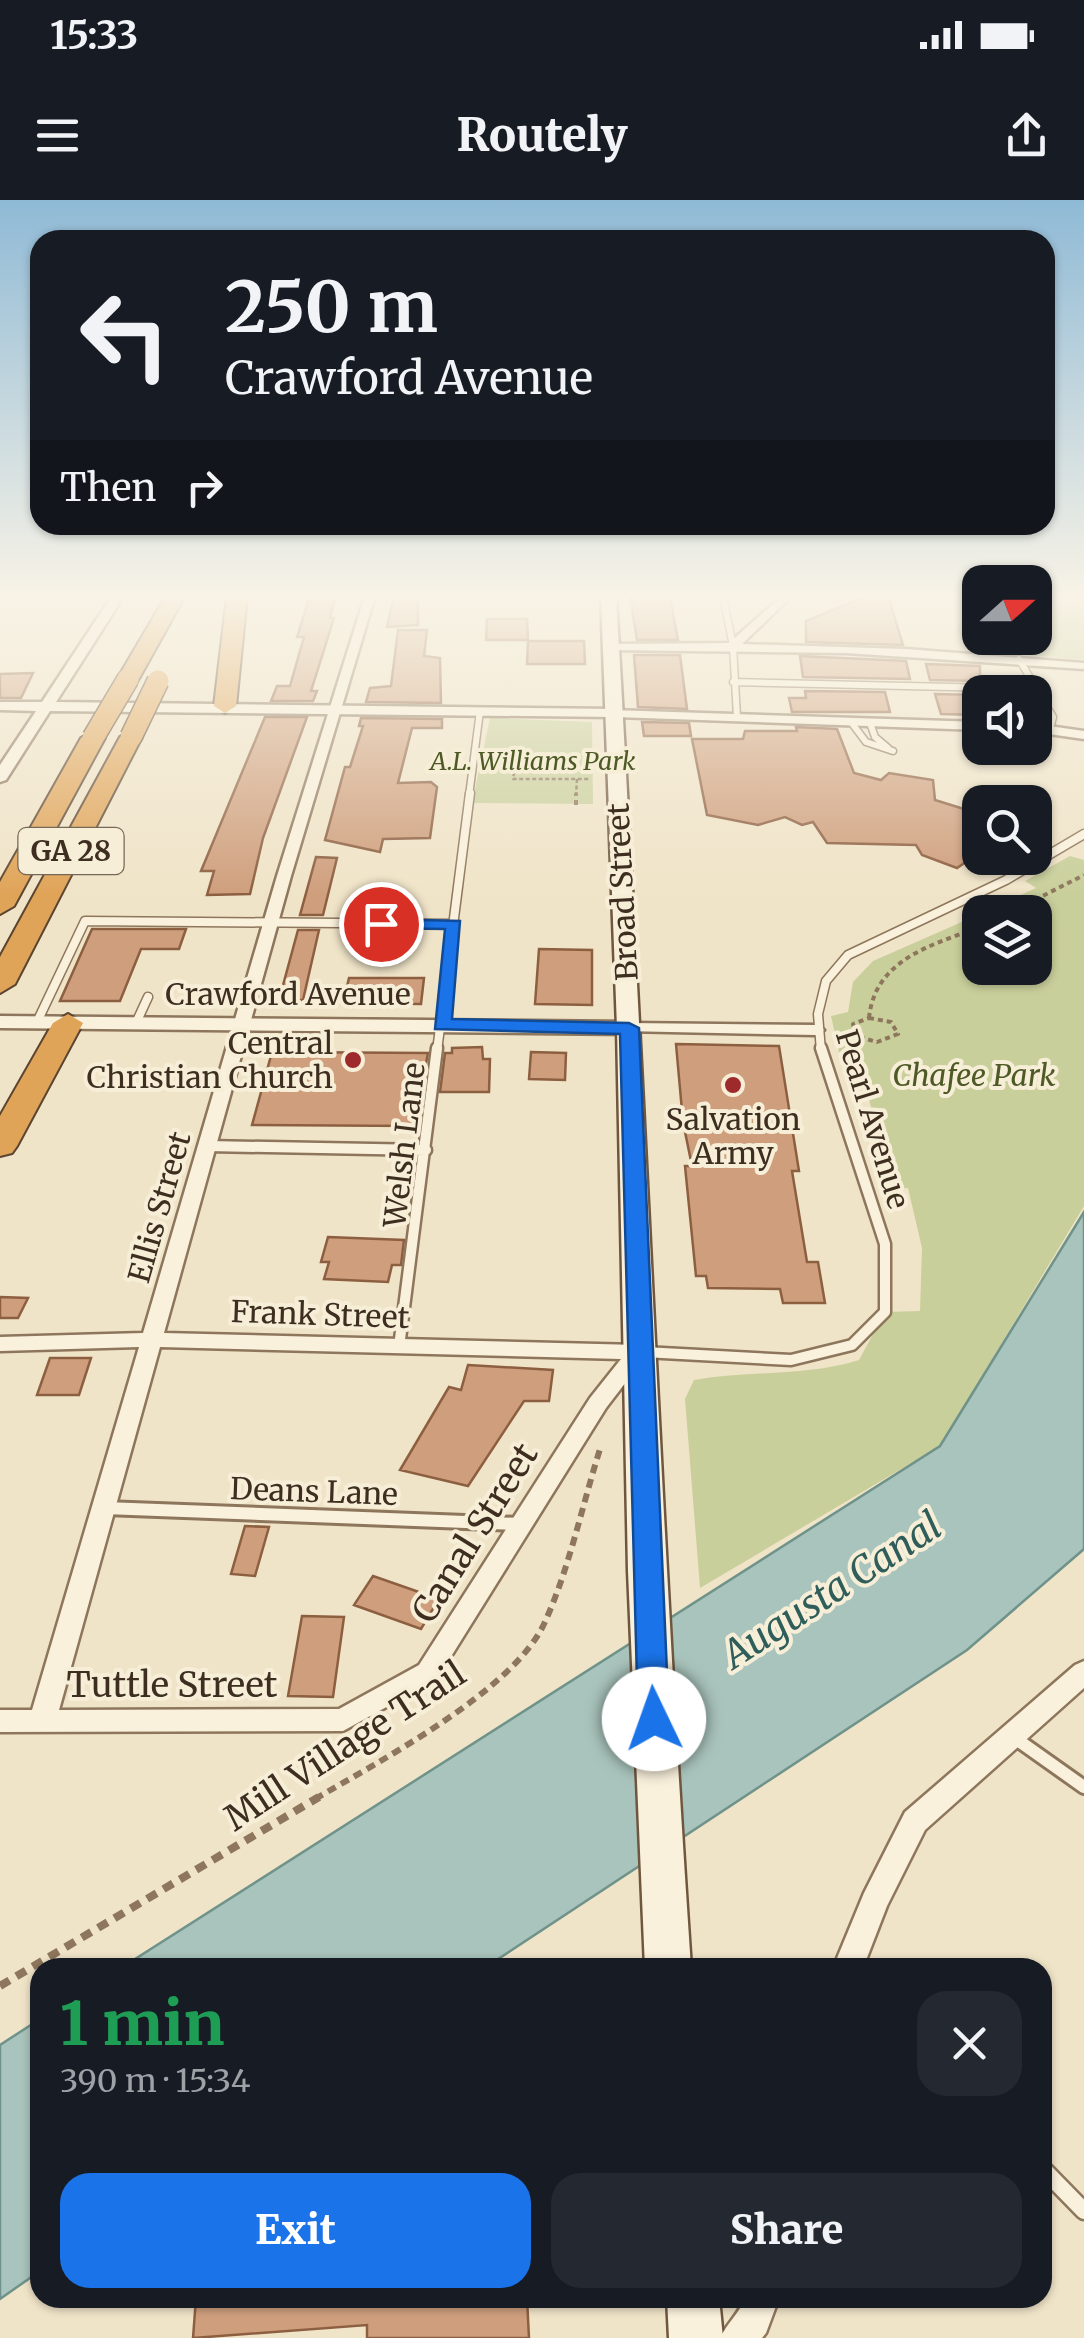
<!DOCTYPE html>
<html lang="en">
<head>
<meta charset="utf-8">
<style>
  :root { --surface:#171b24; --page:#242831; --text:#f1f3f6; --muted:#9ea1a6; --accent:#1a73e8 }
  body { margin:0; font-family:Merriweather,serif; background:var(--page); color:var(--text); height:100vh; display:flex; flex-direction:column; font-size:38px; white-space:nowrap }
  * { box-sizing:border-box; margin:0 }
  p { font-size:32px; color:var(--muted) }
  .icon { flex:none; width:55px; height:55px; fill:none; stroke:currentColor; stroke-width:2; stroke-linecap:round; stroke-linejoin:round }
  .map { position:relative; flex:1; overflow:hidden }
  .panel { position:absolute; left:30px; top:1758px; width:1022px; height:350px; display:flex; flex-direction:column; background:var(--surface); border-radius:30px; box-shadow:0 2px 8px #0004 }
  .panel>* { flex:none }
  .banner { position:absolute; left:30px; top:30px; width:1025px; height:305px; border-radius:30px; box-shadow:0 2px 8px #0004; background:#171b24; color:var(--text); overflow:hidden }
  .needle { width:65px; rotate:69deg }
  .controls { position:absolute; left:962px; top:365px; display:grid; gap:20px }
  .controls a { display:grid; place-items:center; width:90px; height:90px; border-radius:20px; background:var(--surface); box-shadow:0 2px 8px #0004; font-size:50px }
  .pin { position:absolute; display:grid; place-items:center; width:85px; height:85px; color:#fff; margin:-42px; border:5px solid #fff; border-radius:50%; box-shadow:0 2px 10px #0007 }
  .me { position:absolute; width:110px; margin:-55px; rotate:357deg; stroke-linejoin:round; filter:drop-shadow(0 0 8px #0008) }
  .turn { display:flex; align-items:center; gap:35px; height:210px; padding:0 30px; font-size:45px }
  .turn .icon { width:130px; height:130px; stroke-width:2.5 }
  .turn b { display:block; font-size:70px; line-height:85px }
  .then { display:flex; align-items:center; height:95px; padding:0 30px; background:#0003; gap:20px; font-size:38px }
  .round { display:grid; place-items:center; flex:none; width:105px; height:105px; border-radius:30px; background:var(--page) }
  .headline { display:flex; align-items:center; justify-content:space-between; height:170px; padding:0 30px }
  h1 { font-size:60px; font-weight:800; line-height:75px; color:#1e9e55 }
  .action { display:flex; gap:20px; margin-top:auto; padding:20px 30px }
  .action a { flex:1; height:115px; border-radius:30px; background:var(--accent); color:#fff; font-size:40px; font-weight:800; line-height:115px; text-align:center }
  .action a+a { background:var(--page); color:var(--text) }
  .status { display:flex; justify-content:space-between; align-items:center; height:70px; padding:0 50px; background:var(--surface); direction:ltr }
  .status svg { height:28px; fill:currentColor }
  header { display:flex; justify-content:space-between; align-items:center; height:130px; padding:0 30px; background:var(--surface); font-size:45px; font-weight:800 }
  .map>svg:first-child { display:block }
  .green { fill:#c9cf9b }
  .water { fill:#a9c4bc; stroke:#6f938a; stroke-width:2.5 }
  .building { fill:#cf9f7d; stroke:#8d5f41; stroke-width:2.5 }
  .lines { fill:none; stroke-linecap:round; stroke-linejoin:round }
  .service-far4-casing { stroke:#8d765c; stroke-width:9 }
  .service-far3-casing { stroke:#8d765c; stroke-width:11 }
  .service-far2-casing { stroke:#8d765c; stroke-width:15 }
  .service-far1-casing { stroke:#8d765c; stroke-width:18 }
  .service-casing { stroke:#8d765c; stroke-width:21 }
  .minor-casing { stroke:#8d765c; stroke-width:5 }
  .tertiary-casing { stroke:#8d765c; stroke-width:5 }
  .secondary-casing { stroke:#6f573f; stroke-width:5 }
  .motorway-casing { stroke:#5b4430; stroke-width:4 }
  .path-far3 { stroke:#8d765c; stroke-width:2.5; stroke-dasharray:4 2.5; stroke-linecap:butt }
  .path-far2 { stroke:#8d765c; stroke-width:4; stroke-dasharray:5 4; stroke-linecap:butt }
  .path-far1 { stroke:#8d765c; stroke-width:6; stroke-dasharray:9 6; stroke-linecap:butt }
  .path { stroke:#8d765c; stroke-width:8; stroke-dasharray:11 8; stroke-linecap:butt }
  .service-far4 { stroke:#faf1dc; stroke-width:6 }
  .service-far3 { stroke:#faf1dc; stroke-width:8 }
  .service-far2 { stroke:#faf1dc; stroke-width:10 }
  .service-far1 { stroke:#faf1dc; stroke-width:12 }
  .service { stroke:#faf1dc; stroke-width:16 }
  .minor { fill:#faf1dc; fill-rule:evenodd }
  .tertiary { fill:#faf1dc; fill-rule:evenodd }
  .secondary { fill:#faf1dc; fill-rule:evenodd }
  .motorway { fill:#e0a458; fill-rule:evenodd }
  .motorway-bridge-casing { stroke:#5b4430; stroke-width:24; stroke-linecap:butt }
  .motorway-bridge { stroke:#e0a458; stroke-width:21 }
  .route { fill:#1a73e8; stroke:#114b97; stroke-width:2.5 }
  .poi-dot { fill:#9e2a2b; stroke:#f7eed8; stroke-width:4 }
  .labels { text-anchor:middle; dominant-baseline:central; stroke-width:8; stroke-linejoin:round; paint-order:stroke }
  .far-park-label { font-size:25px; font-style:italic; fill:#4d5a26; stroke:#f7eed8 }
  .shield { fill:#f7eed8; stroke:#756857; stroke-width:2.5 }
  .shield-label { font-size:28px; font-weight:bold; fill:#3d2e20 }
  .street-label { font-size:30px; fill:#3d2e20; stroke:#f7eed8 }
  .poi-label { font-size:30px; fill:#3d2e20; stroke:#f7eed8; text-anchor:end }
  .park-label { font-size:30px; font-style:italic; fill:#4d5a26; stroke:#f7eed8 }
  .near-street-label { font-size:35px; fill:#3d2e20; stroke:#f7eed8 }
  .near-water-label { font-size:38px; font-style:italic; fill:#2f5d5a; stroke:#f7eed8 }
</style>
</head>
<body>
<div class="status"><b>15:33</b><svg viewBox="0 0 49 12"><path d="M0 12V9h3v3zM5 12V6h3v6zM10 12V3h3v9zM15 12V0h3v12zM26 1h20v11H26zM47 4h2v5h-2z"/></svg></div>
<header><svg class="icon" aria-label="menu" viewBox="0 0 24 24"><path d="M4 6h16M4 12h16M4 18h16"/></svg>Routely<svg class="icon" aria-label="share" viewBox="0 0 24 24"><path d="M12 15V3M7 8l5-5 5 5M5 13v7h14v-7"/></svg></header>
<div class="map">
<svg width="1084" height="2138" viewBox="0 0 1084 2138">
  <rect width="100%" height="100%" fill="#f0e4c8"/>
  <!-- green -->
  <path class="green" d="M943 396H980V438H1035V396H1084V460L967 449 957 429 964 415Z
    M490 518 592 522 593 604 472 603Z
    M1070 656 1084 660V1006L940 1246 700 1388 685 1199 694 1180C750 1170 805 1177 859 1160L885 1112 920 1111 922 1048 908 988 886 989 874 963 892 958 879 935 856 854 839 852 831 816 848 812 853 782 873 761 980 714V768H1035V712H984L1036 688 1025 681Z"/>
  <!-- water -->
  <path class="water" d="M1084 1012V1349L967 1450 486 1767 121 1768 940 1246Z
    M40 1819V2071L0 2099V1845Z"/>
  <!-- building -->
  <path class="building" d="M316 396H335L330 418H334L311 491H317L313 501H271L277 486H290L304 437H297L309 399Z
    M394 396H418V425L387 427Z
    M630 396 670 397 678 440H637Z
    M867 396H888L903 445 806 442V421Z
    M487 419H527L528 440H486Z
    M398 430H427L424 456 440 458 441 503 366 502 370 488 391 486Z
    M528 441H584L585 464H527Z
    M634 455H680L687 509 638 507Z
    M800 456 906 461 910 479 803 477Z
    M926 464 980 466V481L930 480Z
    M33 473 21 498H0V474Z
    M805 491 885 492 890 512H792L789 498H806Z
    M935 494 980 495V515L941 514Z
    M265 517H307L263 638 250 694 207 695 214 671H201Z
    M361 518 442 519V528H412L398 583 431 582 437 587 430 638 383 639 380 652 325 640 345 567H350L363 526H359Z
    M642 522 689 523 691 536H644Z
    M796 527 837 529 854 573 881 580 889 573 933 580 935 600 980 614V652L957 668 922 655 916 645 827 643 813 622 802 625 785 617 758 625 707 615 692 539H743L745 531H797Z
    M316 657 337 658 323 715H300Z
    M92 729H186L179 749H141L120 801H60Z
    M298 730H319L303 800H279Z
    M539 749 592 750V805L535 804Z
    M349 778H424L421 804 343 803Z
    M676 844 779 846 799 971H792L807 1062H818L825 1103H783L780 1089 708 1088 706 1076H696L685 966H692L683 922Z
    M482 847 483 859H490L489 892H440L445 853H452V848Z
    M272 852 428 853 414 926 252 925Z
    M531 852 566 853 565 880 529 879Z
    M328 1037 404 1040 401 1065H392L388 1082 324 1079 329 1062H321Z
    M0 1097 28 1098 18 1118H0Z
    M50 1158H91L79 1195H37Z
    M468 1165 553 1170 549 1201H524L468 1286 400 1270 449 1187 461 1190Z
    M245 1326 269 1327 255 1376 231 1374Z
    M373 1376 439 1399 421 1429 354 1405Z
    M302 1416 344 1417 333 1497 288 1496Z
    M196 2098H527L529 2138H367V2125L193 2138Z"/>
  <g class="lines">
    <!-- service-far4 casing -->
    <g class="service-far4-casing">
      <path id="service-far4" d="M723 396 733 446 737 517
        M0 399 3 396
        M1019 459 1053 517 1050 529
        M733 482 1036 489
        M851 522 866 542 893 551
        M870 523 875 537 888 548
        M469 596 480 511"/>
    </g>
    <!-- service-far3 casing -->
    <g class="service-far3-casing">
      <path id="service-far3" d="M37 822 85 721 454 724
        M136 823 148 797
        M437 851 470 593
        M821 851 818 814 826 781 848 755 1006 680 1084 634"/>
    </g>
    <!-- service-far2 casing -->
    <g class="service-far2-casing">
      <path id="service-far2" d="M207 946 426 950
        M399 1147 437 848
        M644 1152 791 1160 852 1145 885 1112V1044L821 848"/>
    </g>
    <!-- service-far1 casing -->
    <g class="service-far1-casing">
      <path id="service-far1" d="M105 1308 519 1324
        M1012 1536 1084 1587"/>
    </g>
    <!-- service casing -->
    <g class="service-casing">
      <path id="service" d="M1042 1968 1084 2011"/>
    </g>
    <!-- minor casing -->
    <g class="minor-casing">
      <path id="minor" d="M365 396H375L291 676 164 1133 638 1145 649 1152 606 1208 437 1479 343 1531 0 1532V1510H32L139 1147 0 1151V1137L143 1133 277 676ZM160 1147 621 1159 590 1198 419 1465 339 1509 59 1510Z
        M782 396H792L742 444 906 449 1084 463V469L846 453 609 450 604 447 609 444 729 443Z
        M612 510 980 522V530L616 517 612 516Z
        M1035 524 1084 531V539L1035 532Z
        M629 823 816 825 824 830 816 835 623 831 621 828Z
        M1084 1461V1488L925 1630 887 1706 863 1768H833L864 1693 905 1612 1075 1465Z
        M745 2098H779L766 2133 762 2138H720C727 2123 739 2114 745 2098Z"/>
    </g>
    <!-- tertiary casing -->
    <g class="tertiary-casing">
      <path id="tertiary" d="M112 396H124L56 502 616 509 623 513 616 517 50 511 6 580 0 582V565L36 511 0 510V502H42Z
        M0 816 629 822 639 828 629 834 0 828Z"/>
    </g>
    <!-- secondary casing -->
    <g class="secondary-casing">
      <path id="secondary" d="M601 396H616C643 853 660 1311 691 1768H645L628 1371 617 828Z
        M667 2098H719L723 2138H669Z"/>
    </g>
    <!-- motorway casing -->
    <g class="motorway-casing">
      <path id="motorway" d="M166 396H185L136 484H120L117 479Z
        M227 396H247L236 506 225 513 214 506Z
        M131 530 142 537 15 784 0 793V757L120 537Z
        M93 531 105 538 14 706 0 714V682L81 538Z
        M68 814 83 823 17 946 12 953 0 956V916L53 823Z"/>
    </g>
    <!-- path-far3 -->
    <path class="path-far3" d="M517 553 513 579H590
      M576 596 577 579"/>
    <!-- path-far2 -->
    <path class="path-far2" d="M576 605V593
      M1011 712 1084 675
      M869 818C875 759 932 745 980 727
      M869 818 891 822 898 834 877 842 856 836 853 824Z"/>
    <!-- path-far1 -->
    <path class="path-far1" d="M315 1599C378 1562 513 1491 544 1424 569 1370 582 1306 600 1249"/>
    <!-- path -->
    <path class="path" d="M0 1786 319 1597"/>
    <!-- service-far4 -->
    <use href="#service-far4" class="service-far4"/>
    <!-- service-far3 -->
    <use href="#service-far3" class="service-far3"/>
    <!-- service-far2 -->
    <use href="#service-far2" class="service-far2"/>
    <!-- service-far1 -->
    <use href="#service-far1" class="service-far1"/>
    <!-- service -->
    <use href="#service" class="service"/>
    <!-- minor -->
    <use href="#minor" class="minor"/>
    <!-- tertiary -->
    <use href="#tertiary" class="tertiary"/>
    <!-- secondary -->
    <use href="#secondary" class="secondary"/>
    <!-- motorway -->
    <use href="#motorway" class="motorway"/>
    <!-- motorway-bridge casing -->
    <g class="motorway-bridge-casing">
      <path id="motorway-bridge" d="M131 537 158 481
        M93 538 128 479"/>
    </g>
    <!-- motorway-bridge -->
    <use href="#motorway-bridge" class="motorway-bridge"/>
  </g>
  <!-- sky -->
  <linearGradient id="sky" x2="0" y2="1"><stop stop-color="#8fbad6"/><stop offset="0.57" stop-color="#f8f3e6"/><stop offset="1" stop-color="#f8f3e6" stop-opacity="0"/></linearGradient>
  <rect width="1084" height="695" fill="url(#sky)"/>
  <!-- route -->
  <path class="route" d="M381 719 460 721 452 819 629 823 639 828 669 1519 664 1528 654 1531 643 1528 638 1519 620 834 435 829 445 729 375 728 373 724Z"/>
  <!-- markers -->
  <g class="poi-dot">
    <circle cx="353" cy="860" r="10"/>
    <circle cx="733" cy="885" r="10"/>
  </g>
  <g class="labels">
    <!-- far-park labels -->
    <g class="far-park-label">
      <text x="533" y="561">A.L. Williams Park</text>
    </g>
    <!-- shield labels -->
    <rect class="shield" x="18.5" y="628" width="105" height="46" rx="8"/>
    <g class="shield-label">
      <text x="71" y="651">GA 28</text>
    </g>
    <!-- street labels -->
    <g class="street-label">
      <text transform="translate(622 692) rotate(-93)">Broad Street</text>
      <text x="288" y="794">Crawford Avenue</text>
      <text transform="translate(873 919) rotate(73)">Pearl Avenue</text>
      <text transform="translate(404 945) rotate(-83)">Welsh Lane</text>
      <text transform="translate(159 1007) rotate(-74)">Ellis Street</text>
      <text transform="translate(320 1114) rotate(2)">Frank Street</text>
      <text transform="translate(314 1291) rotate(2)">Deans Lane</text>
    </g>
    <!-- poi labels -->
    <g class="poi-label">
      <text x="333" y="843">Central<tspan x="333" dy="34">Christian Church</tspan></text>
      <text x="733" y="919" text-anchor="middle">Salvation<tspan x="733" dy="34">Army</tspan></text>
    </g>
    <!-- park labels -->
    <g class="park-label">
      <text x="974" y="875">Chafee Park</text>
    </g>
    <!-- near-street labels -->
    <g class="near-street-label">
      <text transform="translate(475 1333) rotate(-58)">Canal Street</text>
      <text x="172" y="1485">Tuttle Street</text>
      <text transform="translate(345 1546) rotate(-33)">Mill Village Trail</text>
    </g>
    <!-- near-water labels -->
    <g class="near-water-label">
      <text transform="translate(832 1390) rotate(-33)">Augusta Canal</text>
    </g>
  </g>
</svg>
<div class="controls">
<a><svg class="needle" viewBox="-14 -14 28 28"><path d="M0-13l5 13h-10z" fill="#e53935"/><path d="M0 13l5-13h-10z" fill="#9ea1a6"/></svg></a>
<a><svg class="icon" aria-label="sound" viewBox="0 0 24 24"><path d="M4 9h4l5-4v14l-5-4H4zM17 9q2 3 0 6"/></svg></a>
<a><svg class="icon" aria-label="search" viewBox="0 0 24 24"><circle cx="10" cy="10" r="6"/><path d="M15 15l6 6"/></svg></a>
<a><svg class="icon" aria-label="layers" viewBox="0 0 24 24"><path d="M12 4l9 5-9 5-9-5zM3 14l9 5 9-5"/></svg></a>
</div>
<div class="pin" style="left:381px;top:724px;background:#d93025"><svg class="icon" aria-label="arrive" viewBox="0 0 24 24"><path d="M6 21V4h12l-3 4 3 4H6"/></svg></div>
<svg class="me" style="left:654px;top:1519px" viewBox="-20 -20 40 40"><circle r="19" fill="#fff"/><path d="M0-13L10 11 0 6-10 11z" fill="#1a73e8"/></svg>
<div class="banner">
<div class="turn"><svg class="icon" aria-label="left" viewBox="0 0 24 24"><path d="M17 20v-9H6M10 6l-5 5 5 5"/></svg><div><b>250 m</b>Crawford Avenue</div></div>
<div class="then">Then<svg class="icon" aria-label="right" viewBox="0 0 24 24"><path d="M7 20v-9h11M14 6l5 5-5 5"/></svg></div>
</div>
<section class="panel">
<div class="headline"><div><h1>1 min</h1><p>390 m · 15:34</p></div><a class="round"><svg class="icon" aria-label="close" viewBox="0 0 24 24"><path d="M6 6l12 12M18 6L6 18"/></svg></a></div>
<div class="action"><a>Exit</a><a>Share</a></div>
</section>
</div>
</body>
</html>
